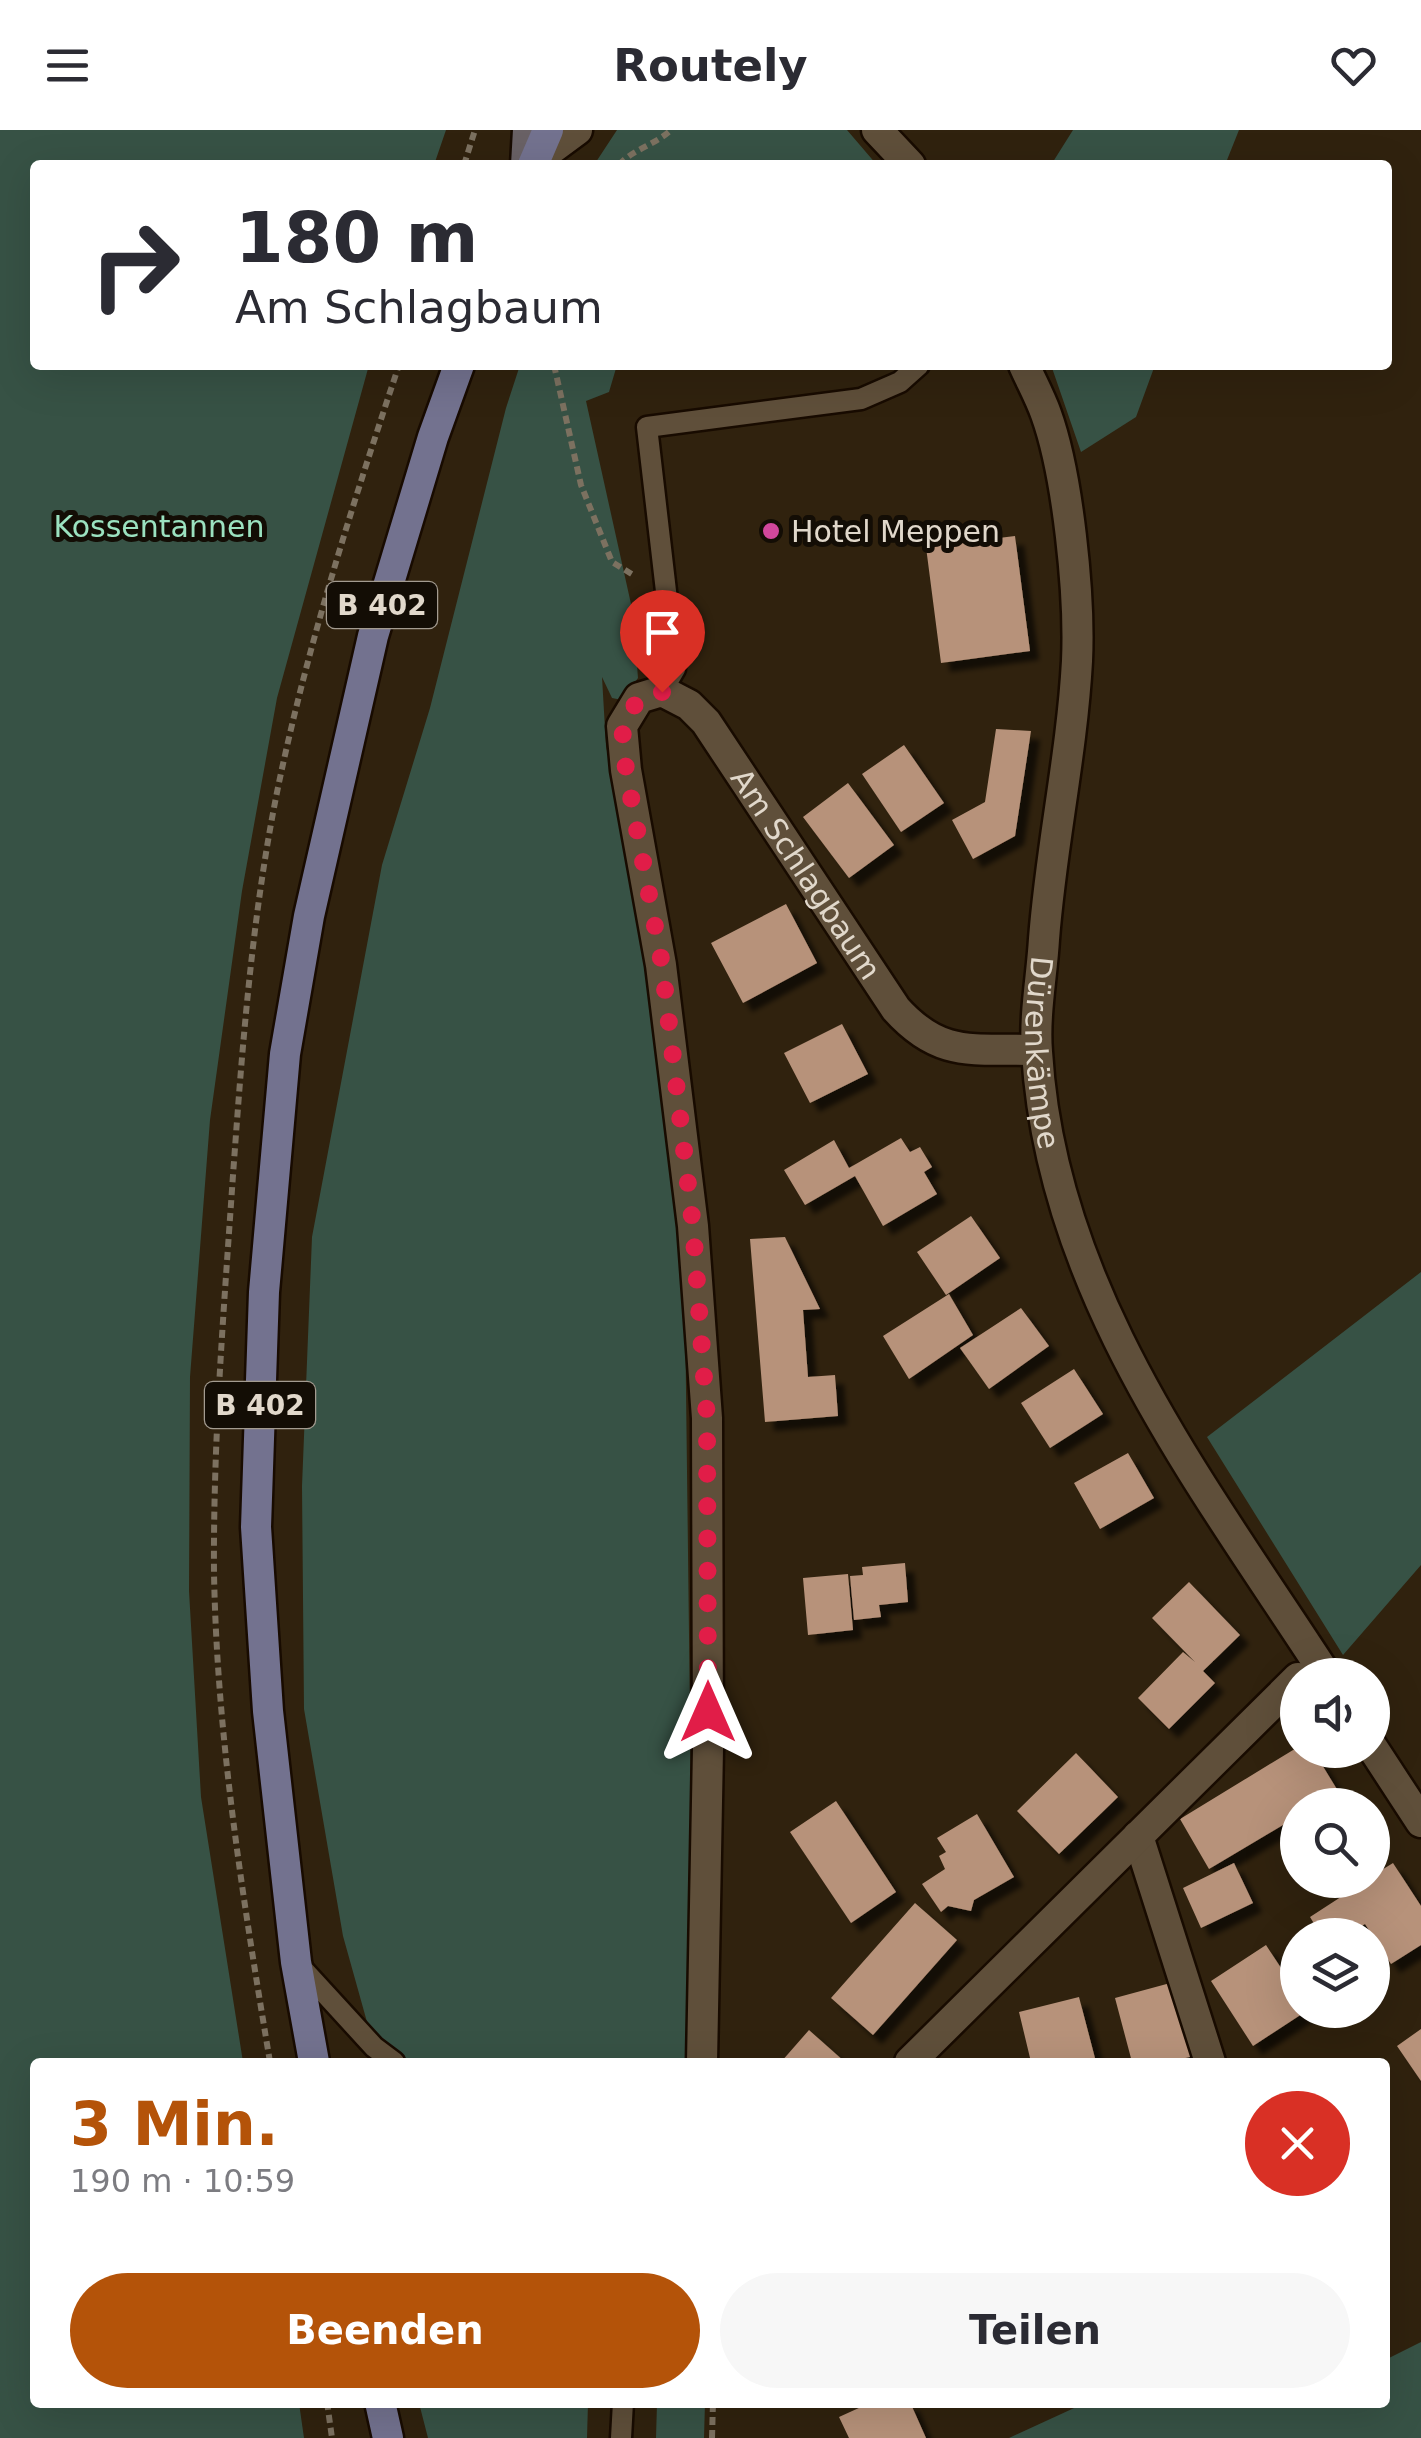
<!DOCTYPE html>
<html lang="de">
<head>
<meta charset="utf-8">
<style>
  :root { --surface:#fff; --page:#f7f7f7; --text:#2b2b33; --muted:#7c7c81; --accent:#b45309 }
  body { margin:0; font-family:"DejaVu Sans",sans-serif; background:var(--page); color:var(--text); height:100vh; display:flex; flex-direction:column; font-size:38px; white-space:nowrap }
  * { box-sizing:border-box; margin:0 }
  p { font-size:32px; color:var(--muted) }
  .icon { flex:none; width:55px; height:55px; fill:none; stroke:currentColor; stroke-width:2; stroke-linecap:round; stroke-linejoin:round }
  .map { position:relative; flex:1; overflow:hidden }
  .panel { position:absolute; left:30px; top:1928px; width:1360px; height:350px; display:flex; flex-direction:column; background:var(--surface); border-radius:10px; box-shadow:0 10px 40px #0002 }
  .panel>* { flex:none }
  .banner { position:absolute; left:30px; top:30px; width:1362px; height:210px; border-radius:10px; box-shadow:0 10px 40px #0002; background:#fff; color:var(--text); overflow:hidden }
  .tools { position:absolute; left:1280px; top:1528px; display:grid; gap:20px }
  .tools a { display:grid; place-items:center; width:110px; height:110px; border-radius:50%; background:var(--surface); box-shadow:0 10px 40px #0002; font-size:50px }
  .pin { position:absolute; display:grid; place-items:center; width:85px; height:85px; color:#fff; margin:-102px -42px; border-radius:50% 50% 50% 0; rotate:-45deg; box-shadow:0 0 10px #0007 }
  .pin .icon { rotate:45deg }
  .me { position:absolute; width:110px; margin:-55px; rotate:0deg; stroke-linejoin:round; filter:drop-shadow(0 0 8px #0008) }
  .turn { display:flex; align-items:center; gap:35px; height:210px; padding:0 40px; font-size:45px }
  .turn .icon { width:130px; height:130px; stroke-width:2.5 }
  .turn b { display:block; font-size:70px; line-height:85px }
  .round { display:grid; place-items:center; flex:none; width:105px; height:105px; border-radius:52px; background:var(--page) }
  .overview { display:flex; align-items:center; justify-content:space-between; height:170px; padding:0 40px }
  h1 { font-size:60px; font-weight:700; line-height:75px; color:var(--accent) }
  .cta { display:flex; gap:20px; margin-top:auto; padding:20px 40px }
  .cta a { flex:1; height:115px; border-radius:60px; background:var(--accent); color:#fff; font-size:40px; font-weight:700; line-height:115px; text-align:center }
  .cta a+a { background:var(--page); color:var(--text) }
  header { display:flex; justify-content:space-between; align-items:center; height:130px; padding:0 40px; background:var(--surface); font-size:45px; font-weight:700 }
  .map>svg:first-child { display:block }
  .green { fill:#375245 }
  .building { fill:#b7927a; filter:url(#shadow) }
  .lines { fill:none; stroke-linecap:round; stroke-linejoin:round }
  .lane-casing { stroke:#180b00; stroke-width:25 }
  .street-casing { stroke:#180b00; stroke-width:35 }
  .secondary-casing { stroke:#180b00; stroke-width:35 }
  .primary-casing { stroke:#180b00; stroke-width:35 }
  .path { stroke:#7c7160; stroke-width:6; stroke-dasharray:8 5; stroke-linecap:butt }
  .lane { stroke:#5f4f3a; stroke-width:20 }
  .street { stroke:#5f4f3a; stroke-width:30 }
  .secondary { stroke:#696165; stroke-width:30 }
  .primary { stroke:#73728f; stroke-width:30 }
  .route { stroke:#e11d48; stroke-width:18; stroke-dasharray:0 32.4 }
  .hotel-dot { fill:#d1479c; stroke:#130d05; stroke-width:4 }
  .labels { text-anchor:middle; dominant-baseline:central; stroke-width:10; stroke-linejoin:round; paint-order:stroke }
  .shield { fill:#130d05; stroke:#a39b90; stroke-width:2.5 }
  .shield-label { font-size:28px; font-weight:bold; fill:#e1d8cb }
  .park-label { font-size:30px; fill:#9be2c0; stroke:#130d05 }
  .poi-label { font-size:30px; fill:#e1d8cb; stroke:#130d05; text-anchor:start }
  .street-label { font-size:30px; fill:#e1d8cb; stroke:#130d05 }
</style>
</head>
<body>
<header><svg class="icon" aria-label="menu" viewBox="0 0 24 24"><path d="M4 6h16M4 12h16M4 18h16"/></svg>Routely<svg class="icon" aria-label="heart" viewBox="0 0 24 24"><path d="M12 20l-8-8c-3-5 5-10 8-4 3-6 11-1 8 4z"/></svg></header>
<div class="map">
<svg width="1421" height="2308" viewBox="0 0 1421 2308">
  <defs>
    <filter id="shadow"><feDropShadow dx="9" dy="9" stdDeviation="2.5" flood-color="#0009"/></filter>
  </defs>
  <rect width="100%" height="100%" fill="#30220e"/>
  <!-- green -->
  <path class="green" d="M0 0H446L434 35H35V235H369L277 568 242 761 210 990 190 1247 189 1461 201 1667 243 1932H35V2272L299 2273 304 2308H0Z
    M617 0H847L877 35H594Z
    M1073 0H1239L1225 35H1051Z
    M520 235H617L609 262 586 271 633 483 638 548 622 570 612 568 602 547 606 616 650 828 684 1095 691 1667 686 1932H394L374 1917 343 1806 304 1579 302 1356 312 1107 382 735 430 578 506 278Z
    M1051 235H1155L1136 287 1081 322Z
    M1421 1142V1435L1343 1525 1207 1307Z
    M1421 2212V2308H1009L1085 2273 1385 2272V2230Z
    M419 2273H588L587 2308H428Z
    M657 2273H705L704 2308H656Z"/>
  <!-- building -->
  <path class="building" d="M1015 406 1030 521 941 533 926 417Z
    M996 599 1031 601 1015 706 973 729 952 690 985 672Z
    M904 615 944 673 901 702 862 644Z
    M848 653 894 715 849 748 803 687Z
    M786 774 817 833 743 873 711 813Z
    M842 894 868 944 810 973 784 923Z
    M901 1008 910 1022 920 1017 932 1037 924 1042 937 1064 883 1096 855 1046 805 1075 784 1040 834 1010 849 1038Z
    M971 1086 1000 1128 946 1165 917 1122Z
    M785 1107 820 1179 803 1180 808 1247 835 1245 838 1286 765 1292 750 1109Z
    M949 1164 973 1205 909 1249 883 1206Z
    M1021 1178 1049 1216 989 1259 960 1218Z
    M1074 1239 1103 1284 1050 1318 1021 1273Z
    M1128 1323 1154 1368 1100 1399 1074 1353Z
    M905 1433 908 1472 879 1475 881 1487 854 1490 850 1446 863 1445 862 1437Z
    M848 1444 853 1500 808 1505 803 1448Z
    M1189 1452 1240 1505 1203 1541 1215 1553 1169 1599 1138 1568 1183 1522 1195 1532 1152 1488Z
    M1298 1617V1620H1313L1338 1661 1316 1675H1298V1686L1209 1739 1180 1689Z
    M1076 1623 1118 1667 1059 1724 1017 1681Z
    M836 1671 896 1762 851 1793 790 1702Z
    M977 1684 1014 1747 974 1770 971 1781 948 1776 941 1782 922 1754 945 1739 939 1726 946 1722 937 1708Z
    M1234 1733 1253 1773 1201 1798 1183 1758Z
    M1393 1733 1421 1776V1815L1391 1834 1365 1794 1347 1805H1321L1310 1787 1367 1750H1372V1746Z
    M915 1773 957 1810 873 1905 831 1868Z
    M1266 1815 1298 1864V1880H1308L1253 1916 1211 1851Z
    M1174 1852 1194 1926 1168 1932H1132L1115 1868Z
    M1079 1867 1096 1932H1031L1019 1882Z
    M1421 1899V1951L1397 1916Z
    M809 1900 845 1932H781Z
    M872 2272H910L926 2308H849L839 2287Z"/>
  <g class="lines">
    <!-- lane casing -->
    <g class="lane-casing">
      <path id="lane" d="M662 561 675 539 647 297 861 269 900 252 919 235
        M298 1834 374 1917 394 1932
        M621 2308 623 2272"/>
    </g>
    <!-- street casing -->
    <g class="street-casing">
      <g id="street">
        <path d="M877 0 910 35"/>
        <path d="M535 31 577 0"/>
        <path id="s1" d="M1024 235C1031 251 1040 267 1046 284 1068 345 1080 465 1077 531 1072 624 1051 716 1044 809 1042 845 1034 885 1037 922 1051 1161 1200 1351 1326 1545"/>
        <path d="M1372 1617 1421 1692"/>
        <path d="M1138 1706 1210 1932"/>
        <path id="s2" d="M702 1932 708 1619 707 1288 693 1096 661 835 626 640 622 596 639 568 662 561 689 575 706 592 896 879C941 929 974 918 1036 920"/>
        <path d="M910 1932 1298 1548"/>
      </g>
    </g>
    <!-- secondary casing -->
    <g class="secondary-casing">
      <path id="secondary" d="M526 35 528 0"/>
    </g>
    <!-- primary casing -->
    <g class="primary-casing">
      <path id="primary" d="M533 35 548 0
        M314 1932 296 1832 268 1581 256 1397 264 1162 285 924 309 786 373 506 433 307 459 235
        M380 2272 388 2308"/>
    </g>
    <!-- path -->
    <path class="path" d="M464 35 475 0
      M619 35C633 19 655 15 671 0
      M554 235 581 355 612 432 635 446
      M270 1932C243 1770 217 1608 214 1443 213 1311 224 1177 233 1045 243 908 253 769 283 634 313 498 355 367 399 235
      M327 2272 332 2308
      M712 2308 713 2272"/>
    <!-- lane -->
    <use href="#lane" class="lane"/>
    <!-- street -->
    <use href="#street" class="street"/>
    <!-- secondary -->
    <use href="#secondary" class="secondary"/>
    <!-- primary -->
    <use href="#primary" class="primary"/>
  </g>
  <g class="lines">
    <!-- route -->
    <path class="route" d="M662 562 639 568 622 596 626 640 662 834 693 1096 707 1288 708 1582"/>
  </g>
  <!-- markers -->
  <circle class="hotel-dot" cx="771" cy="401" r="10"/>
  <g class="labels">
    <!-- shield labels -->
    <g class="shield">
      <rect x="327" y="452" width="110" height="46" rx="8"/>
      <rect x="205" y="1252" width="110" height="46" rx="8"/>
    </g>
    <g class="shield-label">
      <text x="382" y="475">B 402</text>
      <text x="260" y="1275">B 402</text>
    </g>
    <!-- park labels -->
    <g class="park-label">
      <text x="159" y="396">Kossentannen</text>
    </g>
    <!-- poi labels -->
    <g class="poi-label">
      <text x="791" y="401">Hotel Meppen</text>
    </g>
    <!-- street labels -->
    <g class="street-label">
      <text stroke="none"><textPath href="#s2" startOffset="1635">Am Schlagbaum</textPath></text>
      <text stroke="none"><textPath href="#s1" startOffset="698">Dürenkämpe</textPath></text>
    </g>
  </g>
</svg>
<div class="tools">
<a><svg class="icon" aria-label="sound" viewBox="0 0 24 24"><path d="M4 9h4l5-4v14l-5-4H4zM17 9q2 3 0 6"/></svg></a>
<a><svg class="icon" aria-label="search" viewBox="0 0 24 24"><circle cx="10" cy="10" r="6"/><path d="M15 15l6 6"/></svg></a>
<a><svg class="icon" aria-label="layers" viewBox="0 0 24 24"><path d="M12 4l9 5-9 5-9-5zM3 14l9 5 9-5"/></svg></a>
</div>
<div class="pin" style="left:662px;top:562px;background:#d93025"><svg class="icon" aria-label="arrive" viewBox="0 0 24 24"><path d="M6 21V4h12l-3 4 3 4H6"/></svg></div>
<svg class="me" style="left:708px;top:1582px" viewBox="-20 -20 40 40"><path d="M0-17L14 15 0 8-14 15z" fill="#e11d48" stroke="#fff" stroke-width="4"/></svg>
<div class="banner">
<div class="turn"><svg class="icon" aria-label="right" viewBox="0 0 24 24"><path d="M7 20v-9h11M14 6l5 5-5 5"/></svg><div><b>180 m</b>Am Schlagbaum</div></div>
</div>
<section class="panel">
<div class="overview"><div><h1>3 Min.</h1><p>190 m · 10:59</p></div><a class="round" style="background:#d93025;color:#fff"><svg class="icon" aria-label="close" viewBox="0 0 24 24"><path d="M6 6l12 12M18 6L6 18"/></svg></a></div>
<div class="cta"><a>Beenden</a><a>Teilen</a></div>
</section>
</div>
</body>
</html>
